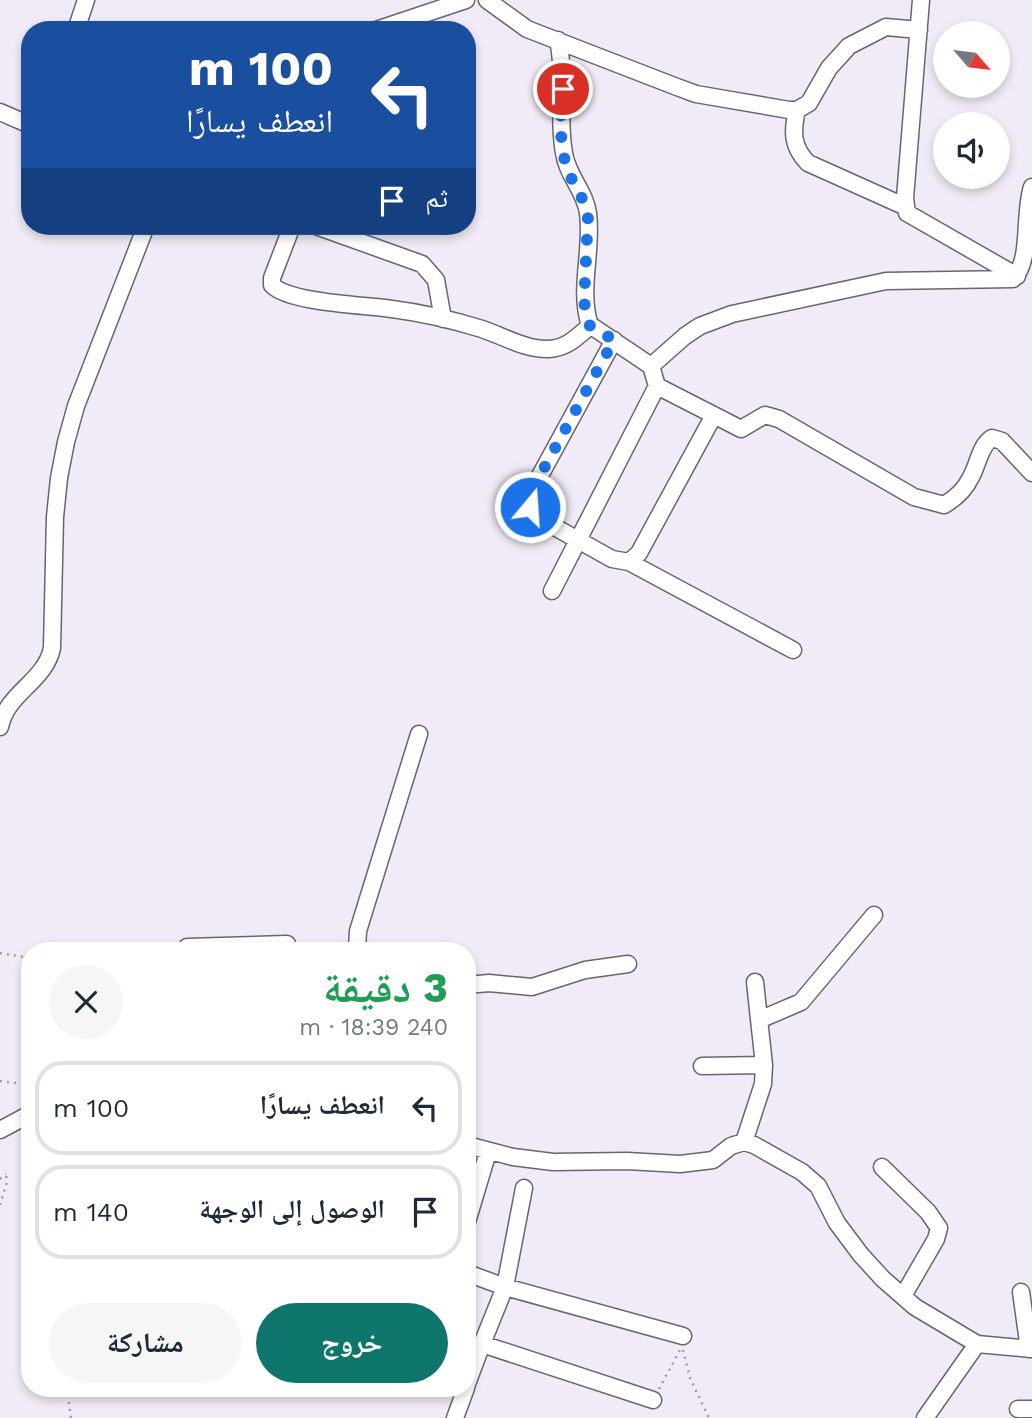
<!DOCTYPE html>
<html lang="ar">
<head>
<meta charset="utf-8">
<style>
  :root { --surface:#fff; --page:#f6f6f7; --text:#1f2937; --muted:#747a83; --line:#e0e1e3; --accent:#0f766e }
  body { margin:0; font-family:"Work Sans","Noto Naskh Arabic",sans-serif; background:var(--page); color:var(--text); direction:rtl; height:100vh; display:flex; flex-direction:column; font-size:26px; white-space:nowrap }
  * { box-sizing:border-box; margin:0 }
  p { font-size:23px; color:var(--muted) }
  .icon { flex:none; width:38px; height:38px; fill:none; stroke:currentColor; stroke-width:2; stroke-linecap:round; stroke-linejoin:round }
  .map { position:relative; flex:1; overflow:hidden; direction:ltr }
  .panel { position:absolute; left:21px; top:942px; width:455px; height:455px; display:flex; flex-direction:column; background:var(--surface); border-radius:28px; box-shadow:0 4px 10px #0003; direction:rtl }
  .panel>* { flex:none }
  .top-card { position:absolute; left:21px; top:21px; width:455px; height:214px; border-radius:28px; box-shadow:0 4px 10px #0003; direction:rtl; background:#1a4fa0; color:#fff; overflow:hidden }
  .needle { width:46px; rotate:118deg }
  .fabs { position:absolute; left:933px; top:21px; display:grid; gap:14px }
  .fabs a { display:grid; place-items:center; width:77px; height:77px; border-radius:50%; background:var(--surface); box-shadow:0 4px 10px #0003; font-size:35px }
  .pin { position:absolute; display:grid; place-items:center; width:60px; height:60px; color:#fff; margin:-30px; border:4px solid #fff; border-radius:50%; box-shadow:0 2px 7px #0007 }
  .me { position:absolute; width:77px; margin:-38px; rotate:18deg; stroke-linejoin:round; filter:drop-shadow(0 0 5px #0008) }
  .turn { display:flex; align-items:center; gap:24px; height:147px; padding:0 28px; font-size:32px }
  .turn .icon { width:91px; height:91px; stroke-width:2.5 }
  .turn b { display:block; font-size:49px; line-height:60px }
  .then { display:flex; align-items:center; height:66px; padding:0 28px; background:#0003; gap:14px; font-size:26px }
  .round { display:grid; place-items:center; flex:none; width:74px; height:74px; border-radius:37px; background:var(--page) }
  .summary { display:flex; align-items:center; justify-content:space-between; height:119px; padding:0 28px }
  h1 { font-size:42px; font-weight:700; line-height:52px; color:#1e9e55 }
  .button { display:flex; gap:14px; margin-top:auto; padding:14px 28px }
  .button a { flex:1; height:80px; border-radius:42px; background:var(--accent); color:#fff; font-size:28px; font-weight:700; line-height:80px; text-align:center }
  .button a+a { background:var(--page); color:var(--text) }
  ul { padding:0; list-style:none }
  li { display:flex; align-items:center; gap:21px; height:94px; margin:0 14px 10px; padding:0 14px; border:4px solid var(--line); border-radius:28px }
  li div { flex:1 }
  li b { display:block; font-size:26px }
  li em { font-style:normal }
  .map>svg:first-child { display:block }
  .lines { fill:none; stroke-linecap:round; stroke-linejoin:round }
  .minor-casing { stroke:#69656e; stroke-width:19 }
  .path { stroke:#9e9ba3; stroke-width:2.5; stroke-dasharray:2 5; stroke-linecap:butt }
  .minor { stroke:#fff; stroke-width:16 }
  .route { stroke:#1a73e8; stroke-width:12; stroke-dasharray:0 21.6 }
</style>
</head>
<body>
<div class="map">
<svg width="1032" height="1418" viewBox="0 0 1032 1418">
  <rect width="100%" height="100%" fill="#f0ebf6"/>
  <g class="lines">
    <!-- minor casing -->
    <g class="minor-casing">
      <path id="minor" d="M487 0 527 29 677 87 696 94 789 110H797L809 103 829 68 849 46 886 27 919 30
        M921 0 905 198 907 213 1017 276
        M76 30 86 0
        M376 30 466 0
        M558 40C566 78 557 115 564 153 567 175 585 191 588 213 593 251 578 289 590 326
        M797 110C792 132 792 147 808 163L906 207
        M0 112 30 125
        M292 226 272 278V285C289 303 366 305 392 309 423 313 453 320 482 329 503 336 526 350 549 349 567 348 577 337 590 326L593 327 651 366 657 386
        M316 226 422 264 436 280 443 319
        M614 340 536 483 530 507 535 516 612 559 629 562 793 650
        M651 366 685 336 700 326 732 314 886 281 1013 279C1032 261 1023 213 1032 187
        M629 562 639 553 714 415
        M552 591 657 386 741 429 765 415 779 419 914 497 944 505C956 498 965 490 971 477 978 465 980 445 992 438L1002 441 1032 473
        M0 727C7 692 45 682 52 648L55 517 59 478 66 442 76 406 146 226
        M187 947 287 944
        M357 950 358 931 419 734
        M467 985 489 983 532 987 585 970 628 964
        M759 1020 801 1002 874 915
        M702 1066 764 1065
        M0 1130 30 1114
        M744 1142 763 1084 764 1065 755 982
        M467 1145 513 1157 553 1162 627 1161 680 1164 713 1160 731 1146 744 1142 754 1145 802 1172 818 1186 837 1223 861 1255 883 1279 915 1307 977 1344 1032 1349
        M882 1167 928 1212 939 1228 936 1239 903 1296
        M467 1222 488 1152
        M467 1273 505 1287 683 1336
        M1021 1292 1029 1349
        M482 1344 505 1287 524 1188
        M467 1384 482 1344 653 1400
        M1018 1409H1032
        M455 1418 466 1388
        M925 1418 977 1344"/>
    </g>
    <!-- path -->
    <path class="path" d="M0 953 30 958
      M0 1081 30 1085
      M0 1179 6 1174
      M0 1205 7 1182 6 1174
      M683 1350 690 1378 709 1418
      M67 1388 71 1418
      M659 1389 681 1348"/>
    <!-- minor -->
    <use href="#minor" class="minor"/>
  </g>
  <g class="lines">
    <!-- route -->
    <path class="route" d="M530 507 536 483 614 340 590 326 584 302 588 215C584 197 573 185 567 168 559 143 560 115 563 89"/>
  </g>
</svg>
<div class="fabs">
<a><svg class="needle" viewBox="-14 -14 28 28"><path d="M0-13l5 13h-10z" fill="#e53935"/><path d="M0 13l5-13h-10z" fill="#747a83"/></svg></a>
<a><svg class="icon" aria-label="sound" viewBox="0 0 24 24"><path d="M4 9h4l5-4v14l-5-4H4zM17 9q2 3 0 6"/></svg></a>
</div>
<div class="pin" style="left:563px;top:89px;background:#d93025"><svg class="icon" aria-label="arrive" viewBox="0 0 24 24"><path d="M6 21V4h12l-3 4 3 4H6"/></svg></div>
<svg class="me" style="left:530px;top:507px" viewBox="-20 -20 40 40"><circle r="17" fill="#1a73e8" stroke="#fff" stroke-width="3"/><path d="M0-11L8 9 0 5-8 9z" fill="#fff"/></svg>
<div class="top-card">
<div class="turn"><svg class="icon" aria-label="left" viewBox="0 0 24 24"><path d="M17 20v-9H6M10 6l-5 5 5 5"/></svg><div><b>100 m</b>انعطف يسارًا</div></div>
<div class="then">ثم<svg class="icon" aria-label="arrive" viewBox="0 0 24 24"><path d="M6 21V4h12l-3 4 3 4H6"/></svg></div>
</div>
<section class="panel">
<div class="summary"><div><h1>3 دقيقة</h1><p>240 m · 18:39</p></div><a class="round"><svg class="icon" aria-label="close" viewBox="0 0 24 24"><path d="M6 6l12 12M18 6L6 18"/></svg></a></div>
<ul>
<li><svg class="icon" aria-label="left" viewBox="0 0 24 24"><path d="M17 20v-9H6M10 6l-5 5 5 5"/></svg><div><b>انعطف يسارًا</b></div><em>100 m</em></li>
<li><svg class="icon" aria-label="arrive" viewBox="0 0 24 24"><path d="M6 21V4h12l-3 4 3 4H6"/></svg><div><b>الوصول إلى الوجهة</b></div><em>140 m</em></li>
</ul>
<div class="button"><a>خروج</a><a>مشاركة</a></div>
</section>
</div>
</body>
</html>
